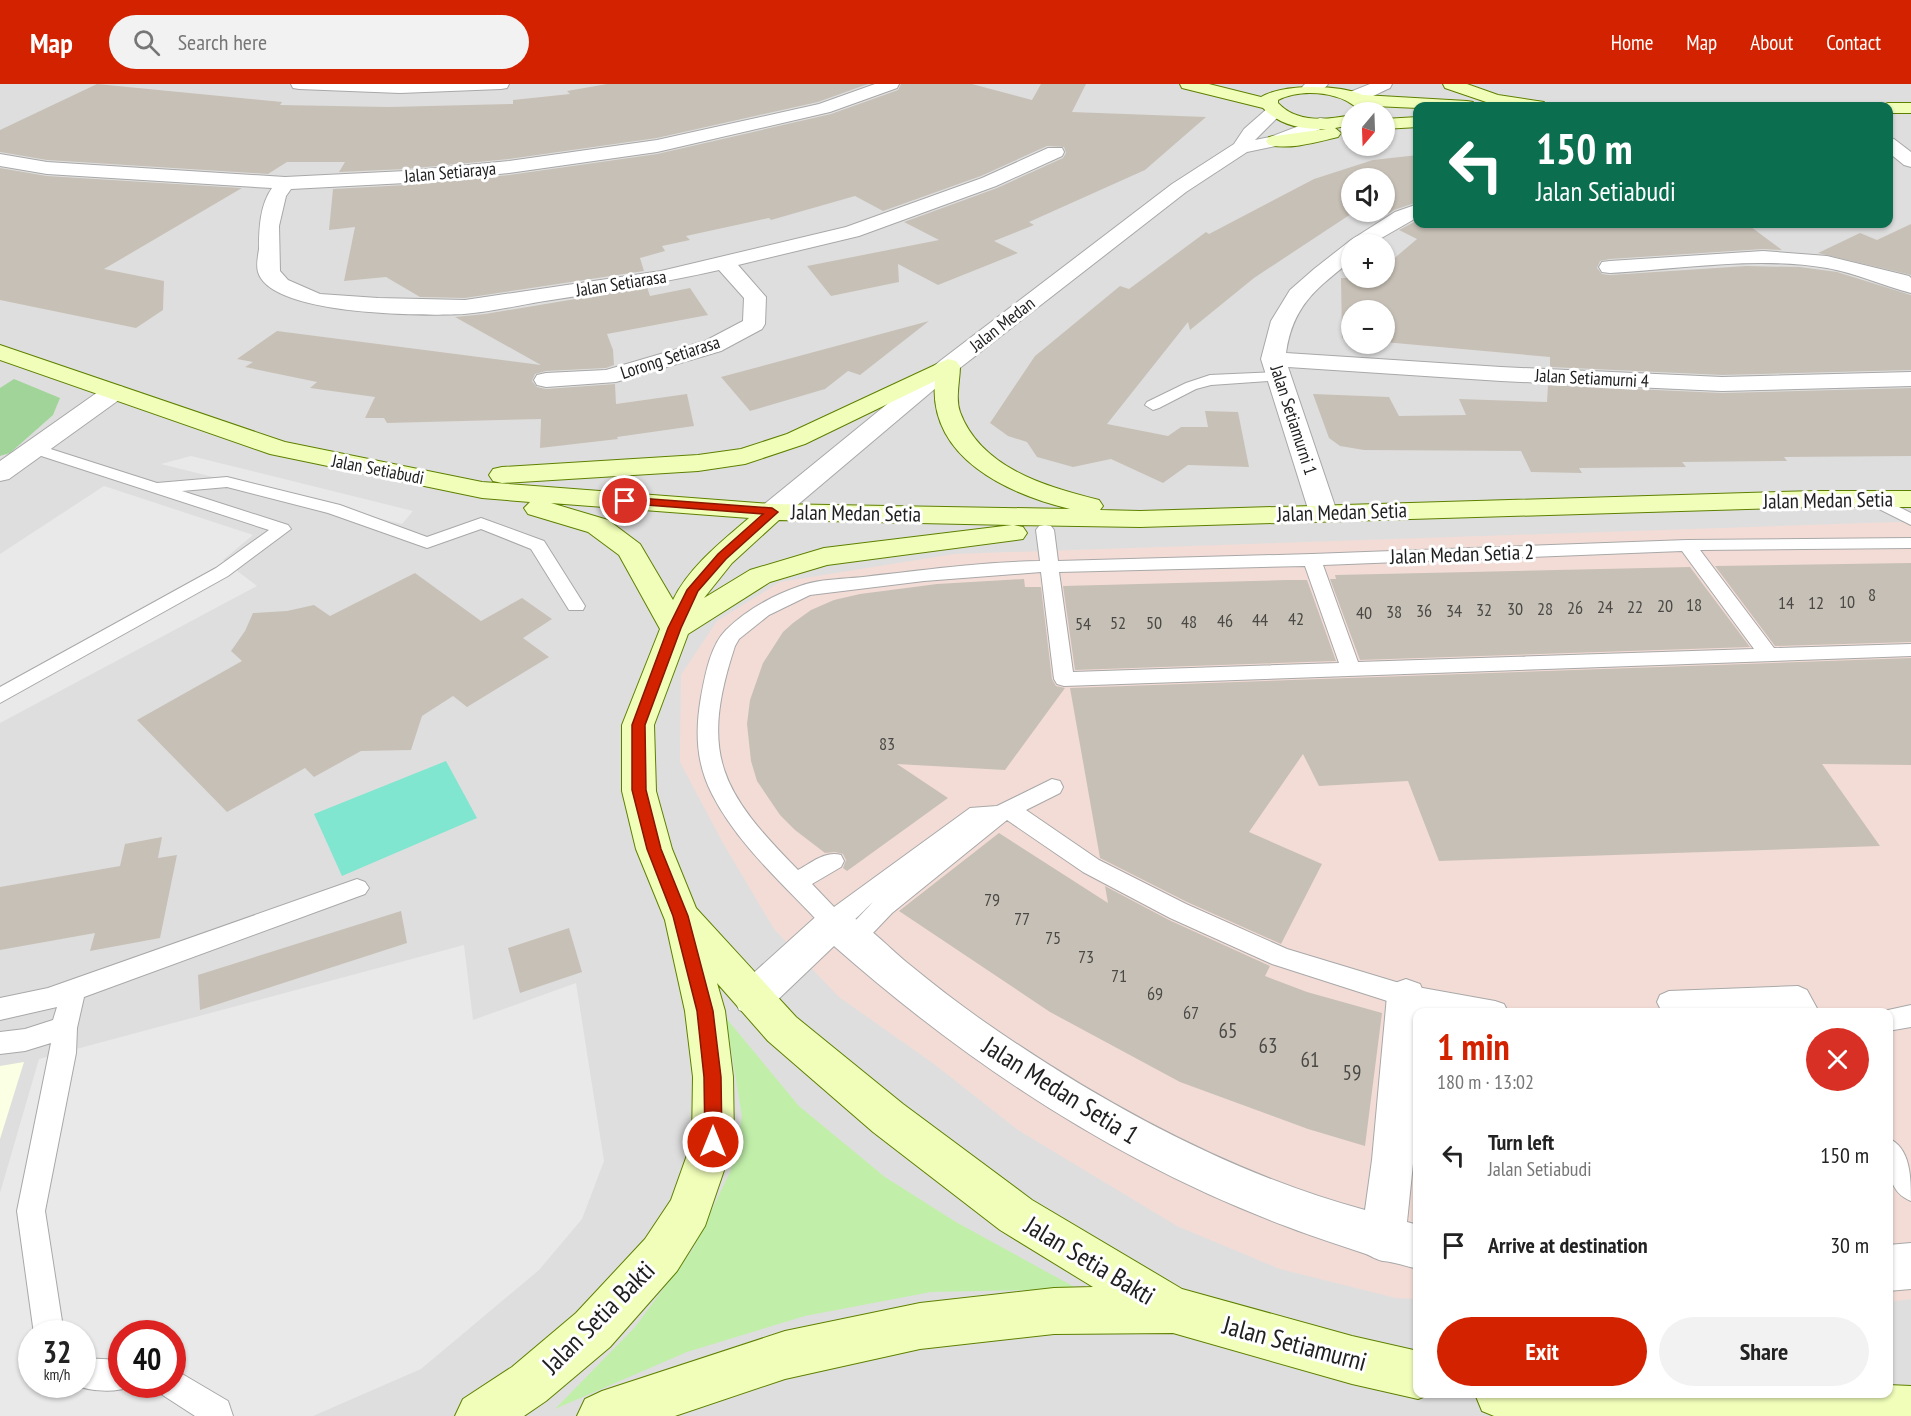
<!DOCTYPE html>
<html lang="en">
<head>
<meta charset="utf-8">
<style>
  :root { --surface:#fff; --page:#f2f2f2; --text:#222; --muted:#767676; --accent:#d22200 }
  body { margin:0; font-family:"PT Sans Narrow",sans-serif; background:var(--page); color:var(--text); height:100vh; display:flex; flex-direction:column; font-size:22px; white-space:nowrap }
  * { box-sizing:border-box; margin:0 }
  p { font-size:20px; color:var(--muted) }
  .icon { flex:none; width:33px; height:33px; fill:none; stroke:currentColor; stroke-width:2; stroke-linecap:round; stroke-linejoin:round }
  .map { position:relative; flex:1; overflow:hidden }
  .sheet { position:absolute; left:1413px; top:924px; width:480px; height:390px; display:flex; flex-direction:column; background:var(--surface); border-radius:12px; box-shadow:0 2px 4px #0004 }
  .sheet>* { flex:none }
  .banner { position:absolute; left:1413px; top:18px; width:480px; height:126px; border-radius:12px; box-shadow:0 2px 4px #0004; background:#0b6e4f; color:#fff; overflow:hidden }
  .needle { width:39px; rotate:199deg }
  .buttons { position:absolute; left:1341px; top:18px; display:grid; gap:12px }
  .buttons a { display:grid; place-items:center; width:54px; height:54px; border-radius:50%; background:var(--surface); box-shadow:0 2px 4px #0004; font-size:30px }
  .speed { position:absolute; left:18px; top:1236px; display:flex; gap:12px; font-size:30px; font-weight:700; text-align:center }
  .speed>* { display:grid; place-content:center; width:78px; height:78px; border-radius:50%; background:var(--surface); box-shadow:0 2px 4px #0004; line-height:1 }
  .speed small { font-size:15px; font-weight:400 }
  .speed .limit { border:9px solid #d22; background:#fff; color:#111 }
  .pin { position:absolute; display:grid; place-items:center; width:51px; height:51px; color:#fff; margin:-26px; border:3px solid #fff; border-radius:50%; box-shadow:0 2px 6px #0007 }
  .me { position:absolute; width:66px; margin:-33px; rotate:0deg; stroke-linejoin:round; filter:drop-shadow(0 0 4px #0008) }
  .turn { display:flex; align-items:center; gap:21px; height:126px; padding:0 24px; font-size:27px }
  .turn .icon { width:78px; height:78px; stroke-width:2.5 }
  .turn b { display:block; font-size:42px; line-height:51px }
  .round { display:grid; place-items:center; flex:none; width:63px; height:63px; border-radius:32px; background:var(--page) }
  .overview { display:flex; align-items:center; justify-content:space-between; height:102px; padding:0 24px }
  h1 { font-size:36px; font-weight:600; line-height:45px; color:var(--accent) }
  .cta { display:flex; gap:12px; margin-top:auto; padding:12px 24px }
  .cta a { flex:1; height:69px; border-radius:36px; background:var(--accent); color:#fff; font-size:24px; font-weight:600; line-height:69px; text-align:center }
  .cta a+a { background:var(--page); color:var(--text) }
  ul { padding:0; list-style:none }
  li { display:flex; align-items:center; gap:18px; height:90px; padding:0 24px }
  li div { flex:1 }
  li b { display:block; font-size:22px }
  li em { font-style:normal }
  header { display:flex; align-items:center; gap:36px; box-sizing:border-box; height:84px; padding:0 30px; background:var(--accent); color:#fff }
  header strong { font-size:28px }
  nav { display:flex; gap:33px; margin-inline-start:auto; font-size:21px }
  .search { width:420px; height:54px; background:var(--page); display:flex; align-items:center; gap:15px; box-sizing:border-box; padding:0 21px; border-radius:33px; color:var(--muted); font-size:22px }
  .map>svg:first-child { display:block }
  .residential { fill:#dfdede; fill-rule:evenodd }
  .commercial { fill:#f3dcd6 }
  .education { fill:#fbffe3 }
  .grass { fill:#c1efaa }
  .forest { fill:#a1d499 }
  .pitch { fill:#80e6cf }
  .parking { fill:#e9e9e9; fill-rule:evenodd }
  .building { fill:#c7c0b6 }
  .lines { fill:none; stroke-linecap:round; stroke-linejoin:round }
  .lane-casing { stroke:#a8a8a8; stroke-width:2 }
  .street-casing { stroke:#a8a8a8; stroke-width:2 }
  .secondary-casing { stroke:#5e8000; stroke-width:2 }
  .lane { fill:#fff; fill-rule:evenodd }
  .street { fill:#fff; fill-rule:evenodd }
  .secondary { fill:#f0feb9; fill-rule:evenodd }
  .route { fill:#d22200; stroke:#881600; stroke-width:1.5 }
  .labels { text-anchor:middle; dominant-baseline:central; stroke-width:6; stroke-linejoin:round; paint-order:stroke }
  .far-street-label { font-size:18px; fill:#212121; stroke:#fff }
  .number-label { font-size:18px; fill:#4a4946 }
  .street-label { font-size:21px; fill:#212121; stroke:#fff }
  .near-number-label { font-size:21px; fill:#4a4946 }
  .near-street-label { font-size:26px; fill:#212121; stroke:#fff }
</style>
</head>
<body>
<header>
<strong>Map</strong>
<div class="search"><svg class="icon" aria-label="search" viewBox="0 0 24 24"><circle cx="10" cy="10" r="6"/><path d="M15 15l6 6"/></svg>Search here</div>
<nav><a>Home</a><a>Map</a><a>About</a><a>Contact</a></nav>
</header>
<div class="map">
<svg width="1911" height="1332" viewBox="0 0 1911 1332">
  <rect width="100%" height="100%" fill="#f2f0e7"/>
  <!-- residential -->
  <path class="residential" d="M0 0H1911V1332H0ZM1418 22H1888V140H1418ZM1352 28H1384V62H1352ZM1352 94H1384V128H1352ZM1352 160H1384V194H1352ZM1352 226H1384V260H1352ZM1418 928H1888V1310H1418ZM32 1250H82V1300H32ZM122 1250H172V1300H122Z"/>
  <!-- commercial -->
  <path class="commercial" d="M1896 438 1911 439V1215L1889 1218 1888 928H1418L1417 1215 1396 1214 1280 1185 1177 1142 1018 1046 934 980 839 913 774 845 723 759 680 678 681 591 717 537 780 498 954 470Z"/>
  <!-- education -->
  <path class="education" d="M24 978 0 1055V982Z"/>
  <!-- grass -->
  <path class="grass" d="M726 934 799 1022 885 1093 956 1138 1078 1205 931 1208 805 1232 687 1268 555 1325 635 1243 693 1165 730 1088 742 1033Z"/>
  <!-- forest -->
  <path class="forest" d="M14 295 60 314 53 331 10 369 0 372V304Z"/>
  <!-- pitch -->
  <path class="pitch" d="M446 677 477 734 342 792 314 730Z"/>
  <!-- parking -->
  <path class="parking" d="M191 372 413 427 402 440 161 380Z
    M104 402 253 451 223 476 257 502 0 639V470Z
    M464 861 473 936 576 899 604 1077 582 1135 539 1186 421 1285 313 1332H0V1109L39 975ZM32 1250H82V1300H32ZM122 1250H172V1300H122Z"/>
  <!-- building -->
  <path class="building" d="M97 0 282 18 280 21 389 23 513 20V16L570 10 567 7 607 0H868L818 18 657 54 509 75 406 85 339 88 345 78H287L268 90 47 76 0 68V46Z
    M901 0H972L1032 16 1041 0H1086L1072 28 1206 33 1145 86 1029 138 1034 141 994 157 1018 169 938 201 898 180 899 198 831 212 807 182 939 156 904 138 997 104 1063 74 1066 69 1064 63 1047 62 981 92 883 127 855 112 771 136 769 134 686 152 690 156 662 162 665 167 640 174 644 187 465 214 420 213 386 193 344 197 355 143 329 146 333 105 406 101 509 91 657 70 831 30 898 6Z
    M1418 71V118L1394 126 1378 136 1360 128H1384V94H1352V128H1354L1254 194 1190 246 1188 238 1107 340 1168 352 1181 343H1208L1205 327 1238 328 1249 383 1188 381 1163 399 1111 375 1073 383 1037 373 1027 358 1008 352 990 339 1035 272 1120 202 1129 205 1206 148 1209 150 1314 95 1373 76Z
    M0 84 47 92 242 104 104 185 164 197 163 226 136 244 0 216Z
    M1418 136V140H1747L1782 166 1763 165 1610 175 1600 177 1597 184 1602 190 1610 191 1746 182 1800 183 1837 188 1911 211V286L1722 291 1550 283V273L1384 258V226H1352V254H1342L1341 194H1384V183L1417 155 1399 146Z
    M1911 140V191L1818 169 1860 149 1877 156Z
    M647 203 650 212 690 204 708 231 607 250 613 266 614 281 606 284 546 287 535 290 532 297 537 303 546 305 615 300 616 320 687 310 694 342 617 353 618 355 540 364 541 335 387 339 384 334H365L375 313 310 304 317 298 245 283 253 278 237 275 277 247 541 281 455 233 485 230Z
    M929 237 860 291 848 287 825 305 750 327 721 293Z
    M1548 301 1722 309 1911 304V372L1784 373 1787 377 1682 378 1686 383 1579 384 1582 389 1531 388 1521 367 1364 366 1340 362 1329 354 1313 310 1389 313 1399 332 1466 331 1459 315 1547 318Z
    M1911 479V558L1775 562 1715 482Z
    M1690 483 1750 563 1360 576 1330 495H1336L1335 491Z
    M415 489 481 537 522 514 552 535 523 554 549 573 467 623 453 612 422 632 411 666 361 667 314 693 305 684 227 728 137 636 242 577 231 567 245 547 253 529 287 527 314 521 330 532Z
    M1024 495 1025 503H1041L1052 595 1056 602 1065 604 1005 686 897 680 948 714 847 787 843 784 846 776 843 770 835 768 825 769 795 746 780 731 757 697 751 677 747 640 750 616 763 579 783 548 793 539 811 526 834 516 860 510 937 500Z
    M1287 496H1307L1336 577 1075 586 1063 502Z
    M1911 574V681L1822 680 1880 762 1439 777 1408 697 1319 702 1303 670 1249 748 1322 780 1281 860 1187 818 1100 774 1070 604Z
    M999 749 1108 819 1105 802 1169 836 1270 882 1265 892 1307 908 1382 929 1365 1062 1308 1045 1180 998 1050 928 899 827Z
    M162 753 158 774 177 771 160 854 90 867 95 849 0 866V803L120 782 125 760Z
    M401 827 407 859 200 926 198 891Z
    M569 844 582 888 520 909 508 864Z"/>
  <g class="lines">
    <!-- lane casing -->
    <g class="lane-casing">
      <path id="lane" d="M1279 288 1284 290 1287 293 1284 296 1211 301 1196 305 1159 324 1153 326 1145 321 1147 318 1186 299 1210 291Z
        M35 360 157 399 227 393 340 421 427 453 481 434 544 457 585 522 583 526H569L531 465 481 445 427 464 328 429 227 403 182 407 288 441 291 445 228 492 0 619V603L216 484 269 446 29 368 27 365 29 362Z
        M1871 409 1911 429V441L1865 418 1862 414 1865 410Z
        M1045 441 1051 442 1054 446 1058 477 1312 470 1687 456 1911 454V464L1700 466 1774 564 1911 560V572L1064 602 1057 600 1054 595 1041 488 924 497 810 511 769 531 739 555 735 562C699 671 721 708 798 786 811 779 826 766 841 771L844 777 841 783 812 800 834 823 970 724 997 722 1052 695 1060 697 1063 703 1060 709 1026 726 1099 776 1186 820 1287 865 1406 901 1495 917 1504 920 1508 928H1439L1406 923 1272 880 1170 834 1083 788 1007 736 892 829 872 850 864 866 856 869 848 866 844 859 855 837 873 818C860 829 844 852 826 846 787 803 739 763 712 710 696 679 695 648 701 613 705 592 710 562 726 546 746 526 774 511 800 502 819 495 843 495 863 493 922 486 981 478 1040 477L1036 446 1039 442ZM1682 467 1754 565 1358 578 1323 481ZM1305 482 1339 579 1073 588 1059 488Z
        M357 795 365 798 369 804 365 810 84 913 77 944 76 969 45 1127 64 1250H34L17 1127 51 959 25 967 0 970V948L25 945 53 936 57 923 0 936V914L48 904Z
        M1798 902 1807 906 1819 928H1794L1791 924 1662 928 1657 918 1660 911 1669 907Z
        M1911 921V943L1888 947V928H1879Z
        M1888 1054C1911 1064 1911 1094 1911 1117 1885 1107 1888 1077 1888 1054Z
        M82 1274 122 1276V1300L133 1302C116 1309 90 1308 73 1300H82Z
        M172 1284 228 1317 233 1332H195L161 1310 157 1300H172Z"/>
    </g>
    <!-- street casing -->
    <g class="street-casing">
      <path id="street" d="M291 0H509L507 4 501 5 400 9 299 5 293 4Z
        M875 0H899L897 4 830 28 657 68 509 89 406 99 291 105 286 112 279 142 280 187 288 196 320 210 378 214 465 216 661 187 846 143 982 94 1048 64H1062L1064 68 1062 72 996 102 859 152 738 181 766 213 765 240 762 245 721 267 616 298 546 303 537 301 534 296 537 291 546 289 606 286 705 257 743 237 744 214 719 186C662 199 604 208 545 217 519 221 491 228 464 230 425 232 271 232 258 188 256 181 258 172 259 165 259 144 260 121 272 104L47 90 0 82V70L47 78 285 93 406 87 509 77 657 56 819 20Z
        M1305 0H1328C1324 7 1313 9 1305 7L1302 3Z
        M1370 0H1392L1390 4C1378 9 1363 19 1350 16L1347 12 1350 8Z
        M1275 22 1281 23 1284 27 1255 56 1270 53 1320 34 1326 35 1329 39 1326 43 1281 61 1247 68 1186 108 956 287 782 434 772 436 762 434 758 428 762 422 940 277 1172 100 1234 60 1244 45 1269 23Z
        M1888 54 1894 55 1911 68V83L1904 81 1888 68Z
        M1418 120V133L1371 160H1352V176C1316 205 1293 221 1286 269L1501 283 1722 293 1911 288V302L1722 307 1501 297 1288 283 1337 428 1333 434 1323 436 1313 434 1309 428 1261 275 1271 237 1290 206 1314 185 1351 156 1395 128Z
        M1763 167 1827 172 1909 192 1911 194V209C1883 202 1856 189 1827 184 1756 172 1681 185 1610 189L1602 188 1599 183 1602 178 1610 177Z
        M114 301 123 303 126 308 123 313 9 395 0 397V377L105 303Z
        M834 824C863 834 886 862 910 881 932 899 955 917 979 934 1096 1016 1225 1088 1365 1126L1372 1076 1387 912 1392 900 1406 895 1420 900 1425 912 1424 928H1418V1031L1407 1138 1418 1141V1185C1406 1182 1394 1178 1383 1177 1377 1176 1371 1172 1366 1170 1340 1161 1314 1153 1288 1143 1119 1080 969 981 834 862L767 926 753 931 739 926 734 914 739 902 821 828Z
        M1911 1159V1205L1888 1207V1161Z"/>
    </g>
    <!-- secondary casing -->
    <g class="secondary-casing">
      <path id="secondary" d="M1180 0H1209L1261 13C1283 0 1338 0 1363 11L1467 17 1473 18 1476 22H1418V24L1374 22 1373 28H1357L1356 23C1336 7 1300 5 1278 16V19C1296 39 1327 36 1352 31V41L1335 44 1341 49 1338 53C1317 58 1290 66 1269 61L1266 57 1269 53 1326 45C1303 46 1279 41 1263 24L1182 4Z
        M1443 0H1467L1498 11 1544 18 1547 22 1495 21 1445 4Z
        M1888 19H1911V29H1888V22H1880Z
        M1418 33V43L1384 45V35Z
        M0 261 285 358 482 398 772 420 1070 425C1008 410 928 374 935 297L805 360 745 380 698 387 502 399 493 397 489 391 493 385 502 383 698 371 741 365 787 350 948 275 956 277 960 282C960 296 955 314 960 328 981 384 1046 403 1099 416L1103 422 1100 426 1140 427 1816 407H1911V423H1816L1140 443 1014 441 1023 443 1027 449 1023 455 827 481 770 498 688 550 654 641 656 707 672 765 696 824 796 933 903 1020 1032 1116 1182 1205 1352 1252 1418 1267V1310H1431L1418 1315 1352 1300 1173 1249 1054 1250 920 1265 785 1295 675 1332H577L585 1315 602 1307 785 1247 920 1219 1054 1204 1093 1203 1000 1146 873 1048 768 957 717 899 725 927 733 993 734 1057 705 1142 677 1187 610 1263 546 1317 524 1332H455L463 1315 512 1283 576 1229 645 1155 671 1116 692 1057 693 993 685 927 665 836 636 765 622 707V641L660 545 619 471 588 448 528 430 524 424 530 418 482 414 270 370 0 276ZM551 419 749 434C721 458 689 483 673 516L640 460 608 436ZM779 436 1012 441 824 464 750 486 704 514 732 479Z
        M1888 1301 1911 1302V1332H1494L1482 1327 1475 1310H1888Z"/>
    </g>
    <!-- lane -->
    <use href="#lane" class="lane"/>
    <!-- street -->
    <use href="#street" class="street"/>
    <!-- secondary -->
    <use href="#secondary" class="secondary"/>
  </g>
  <!-- route -->
  <path class="route" d="M625 413 772 424 778 428 726 475 698 507 681 544 645 641 646 706 661 765 688 832 713 927 721 993 722 1058 720 1063 713 1066 707 1063 705 1058 704 993 697 927 673 832 647 765 632 706V641L668 544 687 506 718 470 763 430 621 419V414Z"/>
  <g class="labels">
    <!-- far-street labels -->
    <g class="far-street-label">
      <text transform="translate(450 88) rotate(-5)">Jalan Setiaraya</text>
      <text transform="translate(621 199) rotate(-9)">Jalan Setiarasa</text>
      <text transform="translate(1002 240) rotate(-38)">Jalan Medan</text>
      <text transform="translate(670 273) rotate(-18)">Lorong Setiarasa</text>
      <text transform="translate(1592 294) rotate(3)">Jalan Setiamurni 4</text>
      <text transform="translate(1294 336) rotate(72)">Jalan Setiamurni 1</text>
      <text transform="translate(378 385) rotate(11)">Jalan Setiabudi</text>
    </g>
    <!-- number labels -->
    <g class="number-label">
      <text x="1872" y="510">8</text>
      <text x="1847" y="517">10</text>
      <text x="1786" y="518">14</text>
      <text x="1816" y="518">12</text>
      <text x="1694" y="520">18</text>
      <text x="1665" y="521">20</text>
      <text x="1605" y="522">24</text>
      <text x="1635" y="522">22</text>
      <text x="1575" y="523">26</text>
      <text x="1515" y="524">30</text>
      <text x="1545" y="524">28</text>
      <text x="1484" y="525">32</text>
      <text x="1424" y="526">36</text>
      <text x="1454" y="526">34</text>
      <text x="1394" y="527">38</text>
      <text x="1364" y="528">40</text>
      <text x="1296" y="534">42</text>
      <text x="1260" y="535">44</text>
      <text x="1225" y="536">46</text>
      <text x="1189" y="537">48</text>
      <text x="1118" y="538">52</text>
      <text x="1154" y="538">50</text>
      <text x="1083" y="539">54</text>
      <text x="887" y="659">83</text>
      <text x="992" y="815">79</text>
      <text x="1022" y="834">77</text>
      <text x="1053" y="853">75</text>
      <text x="1086" y="872">73</text>
      <text x="1119" y="891">71</text>
      <text x="1155" y="909">69</text>
      <text x="1191" y="928">67</text>
    </g>
    <!-- street labels -->
    <g class="street-label">
      <text transform="translate(1828 416) rotate(-1)">Jalan Medan Setia</text>
      <text transform="translate(1342 428) rotate(-2)">Jalan Medan Setia</text>
      <text transform="translate(856 429) rotate(1)">Jalan Medan Setia</text>
      <text transform="translate(1462 470) rotate(-2)">Jalan Medan Setia 2</text>
    </g>
    <!-- near-number labels -->
    <g class="near-number-label">
      <text x="1228" y="946">65</text>
      <text x="1268" y="961">63</text>
      <text x="1310" y="975">61</text>
      <text x="1352" y="988">59</text>
    </g>
    <!-- near-street labels -->
    <g class="near-street-label">
      <text transform="translate(1061 1006) rotate(32)">Jalan Medan Setia 1</text>
      <text transform="translate(1090 1176) rotate(31)">Jalan Setia Bakti</text>
      <text transform="translate(598 1233) rotate(-45)">Jalan Setia Bakti</text>
      <text transform="translate(1295 1259) rotate(15)">Jalan Setiamurni</text>
    </g>
  </g>
</svg>
<div class="buttons">
<a><svg class="needle" viewBox="-14 -14 28 28"><path d="M0-13l5 13h-10z" fill="#e53935"/><path d="M0 13l5-13h-10z" fill="#767676"/></svg></a>
<a><svg class="icon" aria-label="sound" viewBox="0 0 24 24"><path d="M4 9h4l5-4v14l-5-4H4zM17 9q2 3 0 6"/></svg></a>
<a>+</a>
<a>−</a>
</div>
<div class="speed"><div>32<small>km/h</small></div><div class="limit">40</div></div>
<div class="pin" style="left:625px;top:417px;background:#d93025"><svg class="icon" aria-label="arrive" viewBox="0 0 24 24"><path d="M6 21V4h12l-3 4 3 4H6"/></svg></div>
<svg class="me" style="left:713px;top:1058px" viewBox="-20 -20 40 40"><circle r="17" fill="#d22200" stroke="#fff" stroke-width="3"/><path d="M0-11L8 9 0 5-8 9z" fill="#fff"/></svg>
<div class="banner">
<div class="turn"><svg class="icon" aria-label="left" viewBox="0 0 24 24"><path d="M17 20v-9H6M10 6l-5 5 5 5"/></svg><div><b>150 m</b>Jalan Setiabudi</div></div>
</div>
<section class="sheet">
<div class="overview"><div><h1>1 min</h1><p>180 m · 13:02</p></div><a class="round" style="background:#d93025;color:#fff"><svg class="icon" aria-label="close" viewBox="0 0 24 24"><path d="M6 6l12 12M18 6L6 18"/></svg></a></div>
<ul>
<li><svg class="icon" aria-label="left" viewBox="0 0 24 24"><path d="M17 20v-9H6M10 6l-5 5 5 5"/></svg><div><b>Turn left</b><p>Jalan Setiabudi</p></div><em>150 m</em></li>
<li><svg class="icon" aria-label="arrive" viewBox="0 0 24 24"><path d="M6 21V4h12l-3 4 3 4H6"/></svg><div><b>Arrive at destination</b></div><em>30 m</em></li>
</ul>
<div class="cta"><a>Exit</a><a>Share</a></div>
</section>
</div>
</body>
</html>
